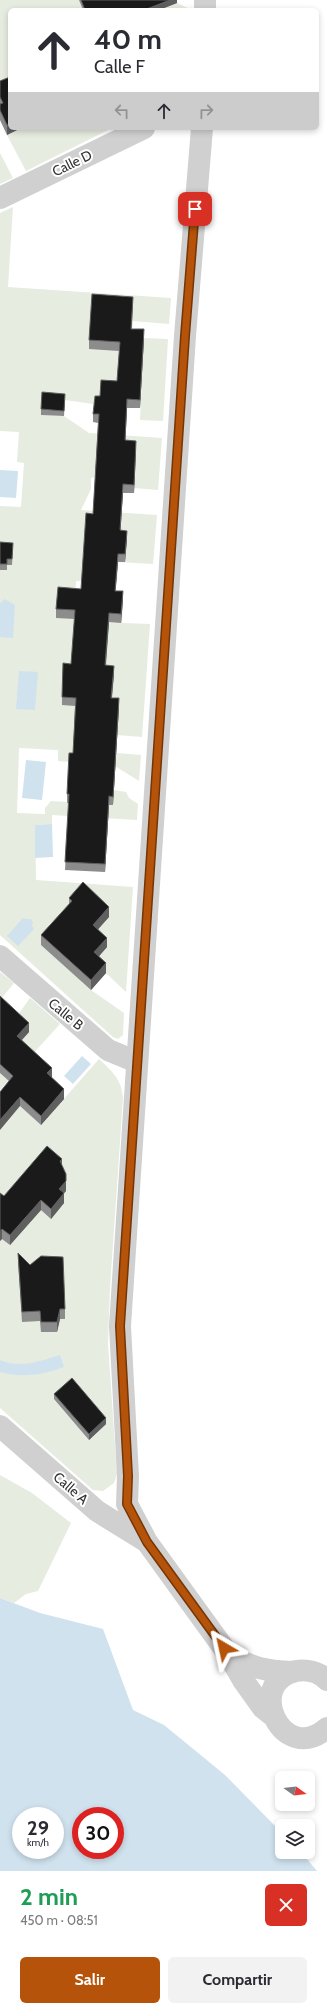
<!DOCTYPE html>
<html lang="es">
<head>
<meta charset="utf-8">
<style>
  :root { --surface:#fff; --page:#f2f2f3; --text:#2b2b33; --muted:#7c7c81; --accent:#b45309 }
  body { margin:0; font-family:Cabin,sans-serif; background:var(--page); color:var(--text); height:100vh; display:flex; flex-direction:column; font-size:15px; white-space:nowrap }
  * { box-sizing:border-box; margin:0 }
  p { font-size:13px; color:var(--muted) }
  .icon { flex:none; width:22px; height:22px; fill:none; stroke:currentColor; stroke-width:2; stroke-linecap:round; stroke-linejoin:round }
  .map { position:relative; height:1871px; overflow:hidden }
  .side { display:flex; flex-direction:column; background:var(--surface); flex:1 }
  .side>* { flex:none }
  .hud { position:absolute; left:8px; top:8px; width:311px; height:122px; border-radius:6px; box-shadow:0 2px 6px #0003; background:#fff; color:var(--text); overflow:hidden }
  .needle { width:26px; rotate:104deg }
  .controls { position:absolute; left:275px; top:1771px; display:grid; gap:8px }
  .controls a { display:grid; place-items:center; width:40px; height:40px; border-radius:6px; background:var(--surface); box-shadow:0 2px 6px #0003; font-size:20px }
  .speed { position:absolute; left:12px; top:1807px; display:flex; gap:8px; font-size:20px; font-weight:700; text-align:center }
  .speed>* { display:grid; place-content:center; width:52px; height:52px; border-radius:50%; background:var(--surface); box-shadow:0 2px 6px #0003; line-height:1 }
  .speed small { font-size:10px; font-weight:400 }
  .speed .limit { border:6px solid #d22; background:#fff; color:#111 }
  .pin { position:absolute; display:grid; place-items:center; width:34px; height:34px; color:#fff; margin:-17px; border-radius:8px; box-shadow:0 2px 6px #0006 }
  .me { position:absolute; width:44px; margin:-22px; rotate:324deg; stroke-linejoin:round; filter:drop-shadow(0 0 3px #0008) }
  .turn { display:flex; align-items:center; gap:14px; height:84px; padding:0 20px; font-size:18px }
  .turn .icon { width:52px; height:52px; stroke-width:2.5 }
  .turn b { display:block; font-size:28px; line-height:34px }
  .lanes { display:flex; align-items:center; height:38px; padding:0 20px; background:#0003; justify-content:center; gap:20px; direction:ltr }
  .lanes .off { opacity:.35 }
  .round { display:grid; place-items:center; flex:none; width:42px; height:42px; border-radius:6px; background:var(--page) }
  .overview { display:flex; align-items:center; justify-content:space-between; height:68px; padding:0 20px }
  h1 { font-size:24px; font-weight:800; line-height:30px; color:#1e9e55 }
  .action { display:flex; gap:8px; margin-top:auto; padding:8px 20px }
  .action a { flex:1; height:46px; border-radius:6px; background:var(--accent); color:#fff; font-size:16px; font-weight:800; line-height:46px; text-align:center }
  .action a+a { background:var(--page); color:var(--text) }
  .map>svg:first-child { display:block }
  .green { fill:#e6ecdf }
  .water { fill:#cfe2ee; fill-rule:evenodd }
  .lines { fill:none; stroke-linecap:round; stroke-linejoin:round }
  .street { stroke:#d0d0d0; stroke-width:22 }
  .wall { fill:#8c8c8c }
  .shaded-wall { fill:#5f5f5f }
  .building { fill:#1a1a1a; stroke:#5f5f5f }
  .route-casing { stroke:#753606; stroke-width:10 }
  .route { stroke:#b45309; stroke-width:7 }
  .labels { text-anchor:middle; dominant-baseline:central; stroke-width:4; stroke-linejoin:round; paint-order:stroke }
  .street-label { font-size:14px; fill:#333; stroke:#fff }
</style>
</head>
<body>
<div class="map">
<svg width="327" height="1871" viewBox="0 0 327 1871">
  <rect width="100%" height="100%" fill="#fff"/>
  <!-- green -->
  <path class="green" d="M0 0H112L116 10H10V87L0 91Z
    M177 3 192 10H159Z
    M21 128H112L26 171 7 135Z
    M0 153 13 178 0 184Z
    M13 207 8 287 171 298 169 324 132 321 89 348 142 352 144 338 168 339 163 421 140 420 142 380 118 378 117 390 100 405 65 400 41 415 64 416 89 433 162 438 158 490 134 488 136 449 95 477 91 478V489L81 510 157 515 153 564 118 562 117 583 76 581 75 597 123 600 122 623 150 624 142 737 117 735 116 753 141 755 139 781 115 766 58 761V750L19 748 17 813 45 814V808L51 801 113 805 114 790 126 792 129 798 138 804 137 820 52 815V824L35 825 36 880 133 887 126 992 106 973 91 990 124 1013 123 1035 118 1039 113 1037 0 935V506L21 507 24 463 17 462 19 432 0 431V213Z
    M0 972 14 983 0 1000Z
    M30 998 60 1024 0 1090V1064L15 1019Z
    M99 1059C112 1071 122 1080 123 1098L110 1287 108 1344 117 1474 114 1483 103 1491 93 1490 0 1408V1117L6 1093 41 1125Z
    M0 1475 32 1493 71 1523 38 1591 26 1594 14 1603 0 1598Z"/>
  <!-- water -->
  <path class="water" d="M0 470 18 471 16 498 0 497Z
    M5 599 15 605 13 638 0 637V603Z
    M19 671 38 672 35 710 16 709Z
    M26 760 46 762 42 800 22 798Z
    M52 824 53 857 35 858V825Z
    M23 918 25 919H31L33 923 32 926 34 929 18 946 7 936Z
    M82 1056 91 1064 73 1084 64 1076Z
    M60 1355 64 1367C42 1375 23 1378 0 1372V1360C20 1369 40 1361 60 1355Z
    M0 1598 40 1613 103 1629 133 1710 164 1725 225 1775 282 1833V1852H301L317 1871H0ZM21 1816H55V1850H21ZM81 1816H115V1850H81Z"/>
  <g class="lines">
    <!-- street -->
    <path class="street" d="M205 10V0
      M202 128 185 336 120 1326 128 1476 127 1504 147 1542 228 1654 243 1680 263 1708 273 1716
      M0 198 144 128
      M0 956 108 1050 137 1062
      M0 1426 97 1511 147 1542
      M228 1654C253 1668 264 1671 293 1672
      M327 1680C319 1672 307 1669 296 1671 243 1683 283 1767 327 1728"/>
  </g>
  <!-- wall -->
  <path class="wall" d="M79 0H177V3L159 10H83Z
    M0 81 10 128H21L7 135 0 120Z
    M133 305 132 329 144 338 140 408H127L125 440 136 449 134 493H123L120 530 127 539 126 551 125 562H118L115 591 123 600 121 623 109 622 106 665 114 674 112 698 119 707 113 805H109L105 872 65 870 69 803H67V794L73 753 75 706 62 705V697L71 664 75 619 56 618V609L81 589 93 514 98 423 93 422V414L100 396 117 381 119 351 89 349V340Z
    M65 400 64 416 41 415V409Z
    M0 542 13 548 12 565H7V570H0Z
    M69 898 109 917 98 929 107 947 99 956 106 973 91 990 41 945V935L69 904Z
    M0 996 29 1032 22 1040 52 1077 51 1078 64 1099 41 1125 20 1106 9 1081 0 1073Z
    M62 1166 66 1191 64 1193V1203L51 1219 41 1210 10 1245 2 1239 0 1241 4 1196Z
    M18 1253 65 1309V1319H60L57 1332H41L40 1321 22 1322 18 1262Z
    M54 1394 106 1424 89 1440 54 1399Z"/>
  <!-- shaded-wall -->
  <path class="shaded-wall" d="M170 0H177V3L159 10H144Z
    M10 124V128H21L7 135V125Z
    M144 329V338L140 408V400Z
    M127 399V408L125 449V440Z
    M136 441V449L134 493V485Z
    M123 484V493L120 539V530Z
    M127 531V539L125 562V554Z
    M118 554V562L115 599V591Z
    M123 591V600L121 623V614Z
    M109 613V622L105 674V665Z
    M114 666V674L111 706V698Z
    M119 698V707L113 805V797Z
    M109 796V805L105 872V864Z
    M109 907V917L93 935V925Z
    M107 938V947L94 962V952Z
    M106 963V973L91 990V980Z
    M29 1023V1032L17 1045V1036Z
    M52 1068V1077L47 1083V1073Z
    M64 1089V1099L41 1125V1116Z
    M20 1097V1106L0 1130V1120Z
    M62 1159V1169L60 1161Z
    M66 1181V1191L59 1199V1189Z
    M64 1193V1203L51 1219V1209Z
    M41 1200V1210L10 1245V1235Z
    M2 1229V1239L0 1241V1231Z
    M60 1309V1319L57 1332V1322Z
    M106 1418V1424L89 1440V1434Z"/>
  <!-- building -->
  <path class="building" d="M81 0H170L144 10H85Z
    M10 77V124L7 125 0 110V104L3 103 0 97V81Z
    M92 294 133 297 131 329H144L140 400 127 399 125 440 136 441 134 485 123 484 120 530 127 531 126 543 125 554H118L115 591H123L121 614 109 613 105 665 114 666 111 698H119L113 797 109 796 105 864 65 862 69 794H67L69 753H73L76 698 62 697 63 663 71 664 75 610 56 609 58 587 81 589 86 513 93 514 99 414H93L95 396H100L101 380 117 381 120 342 89 340Z
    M42 392 65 394 64 411 41 409Z
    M0 542 13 543 12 559H7V564H0Z
    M83 882 109 907 93 925 107 938 94 952 106 963 91 980 41 935 72 901 69 898Z
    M0 996 29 1023 17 1036 52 1068 47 1073 64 1089 41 1116 20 1097 0 1120V1092L13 1076 0 1064Z
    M47 1146 62 1159 60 1161 66 1174V1181L59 1189 64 1193 51 1209 41 1200 10 1235 2 1229 0 1231V1193L4 1196Z
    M18 1253 30 1265 41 1256 63 1257 65 1309H60L57 1322H41L40 1311 22 1312Z
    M72 1378 106 1418 89 1434 54 1394Z"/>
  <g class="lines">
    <!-- route casing -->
    <g class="route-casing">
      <path id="route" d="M195 209 185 336 120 1326 128 1476 127 1504 147 1542 224 1648"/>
    </g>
    <!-- route -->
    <use href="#route" class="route"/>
  </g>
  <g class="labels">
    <!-- street labels -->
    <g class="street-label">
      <text transform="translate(72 163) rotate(-26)">Calle D</text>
      <text transform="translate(66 1014) rotate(40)">Calle B</text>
      <text transform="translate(71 1488) rotate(41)">Calle A</text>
    </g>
  </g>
</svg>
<div class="controls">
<a><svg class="needle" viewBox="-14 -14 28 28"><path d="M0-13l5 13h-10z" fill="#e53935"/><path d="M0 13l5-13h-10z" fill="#7c7c81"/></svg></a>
<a><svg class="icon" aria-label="layers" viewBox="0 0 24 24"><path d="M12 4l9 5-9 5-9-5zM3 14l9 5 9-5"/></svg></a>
</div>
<div class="speed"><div>29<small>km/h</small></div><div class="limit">30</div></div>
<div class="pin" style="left:195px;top:209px;background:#d93025"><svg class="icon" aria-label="arrive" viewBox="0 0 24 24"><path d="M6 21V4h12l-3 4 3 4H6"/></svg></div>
<svg class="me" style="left:224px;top:1648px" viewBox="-20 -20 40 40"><path d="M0-17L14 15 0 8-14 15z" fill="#b45309" stroke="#fff" stroke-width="4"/></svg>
<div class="hud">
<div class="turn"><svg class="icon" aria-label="ahead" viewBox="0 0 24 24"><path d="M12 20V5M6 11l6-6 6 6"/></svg><div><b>40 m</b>Calle F</div></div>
<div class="lanes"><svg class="icon off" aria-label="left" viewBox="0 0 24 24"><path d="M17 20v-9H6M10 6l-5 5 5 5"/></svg><svg class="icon" aria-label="ahead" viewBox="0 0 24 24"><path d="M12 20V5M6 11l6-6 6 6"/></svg><svg class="icon off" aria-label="right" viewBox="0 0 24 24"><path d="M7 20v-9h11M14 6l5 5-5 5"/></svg></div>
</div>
</div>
<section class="side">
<div class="overview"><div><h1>2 min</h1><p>450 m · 08:51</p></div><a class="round" style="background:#d93025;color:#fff"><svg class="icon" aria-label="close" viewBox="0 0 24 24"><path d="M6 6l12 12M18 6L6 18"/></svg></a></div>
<div class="action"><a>Salir</a><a>Compartir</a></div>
</section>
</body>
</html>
